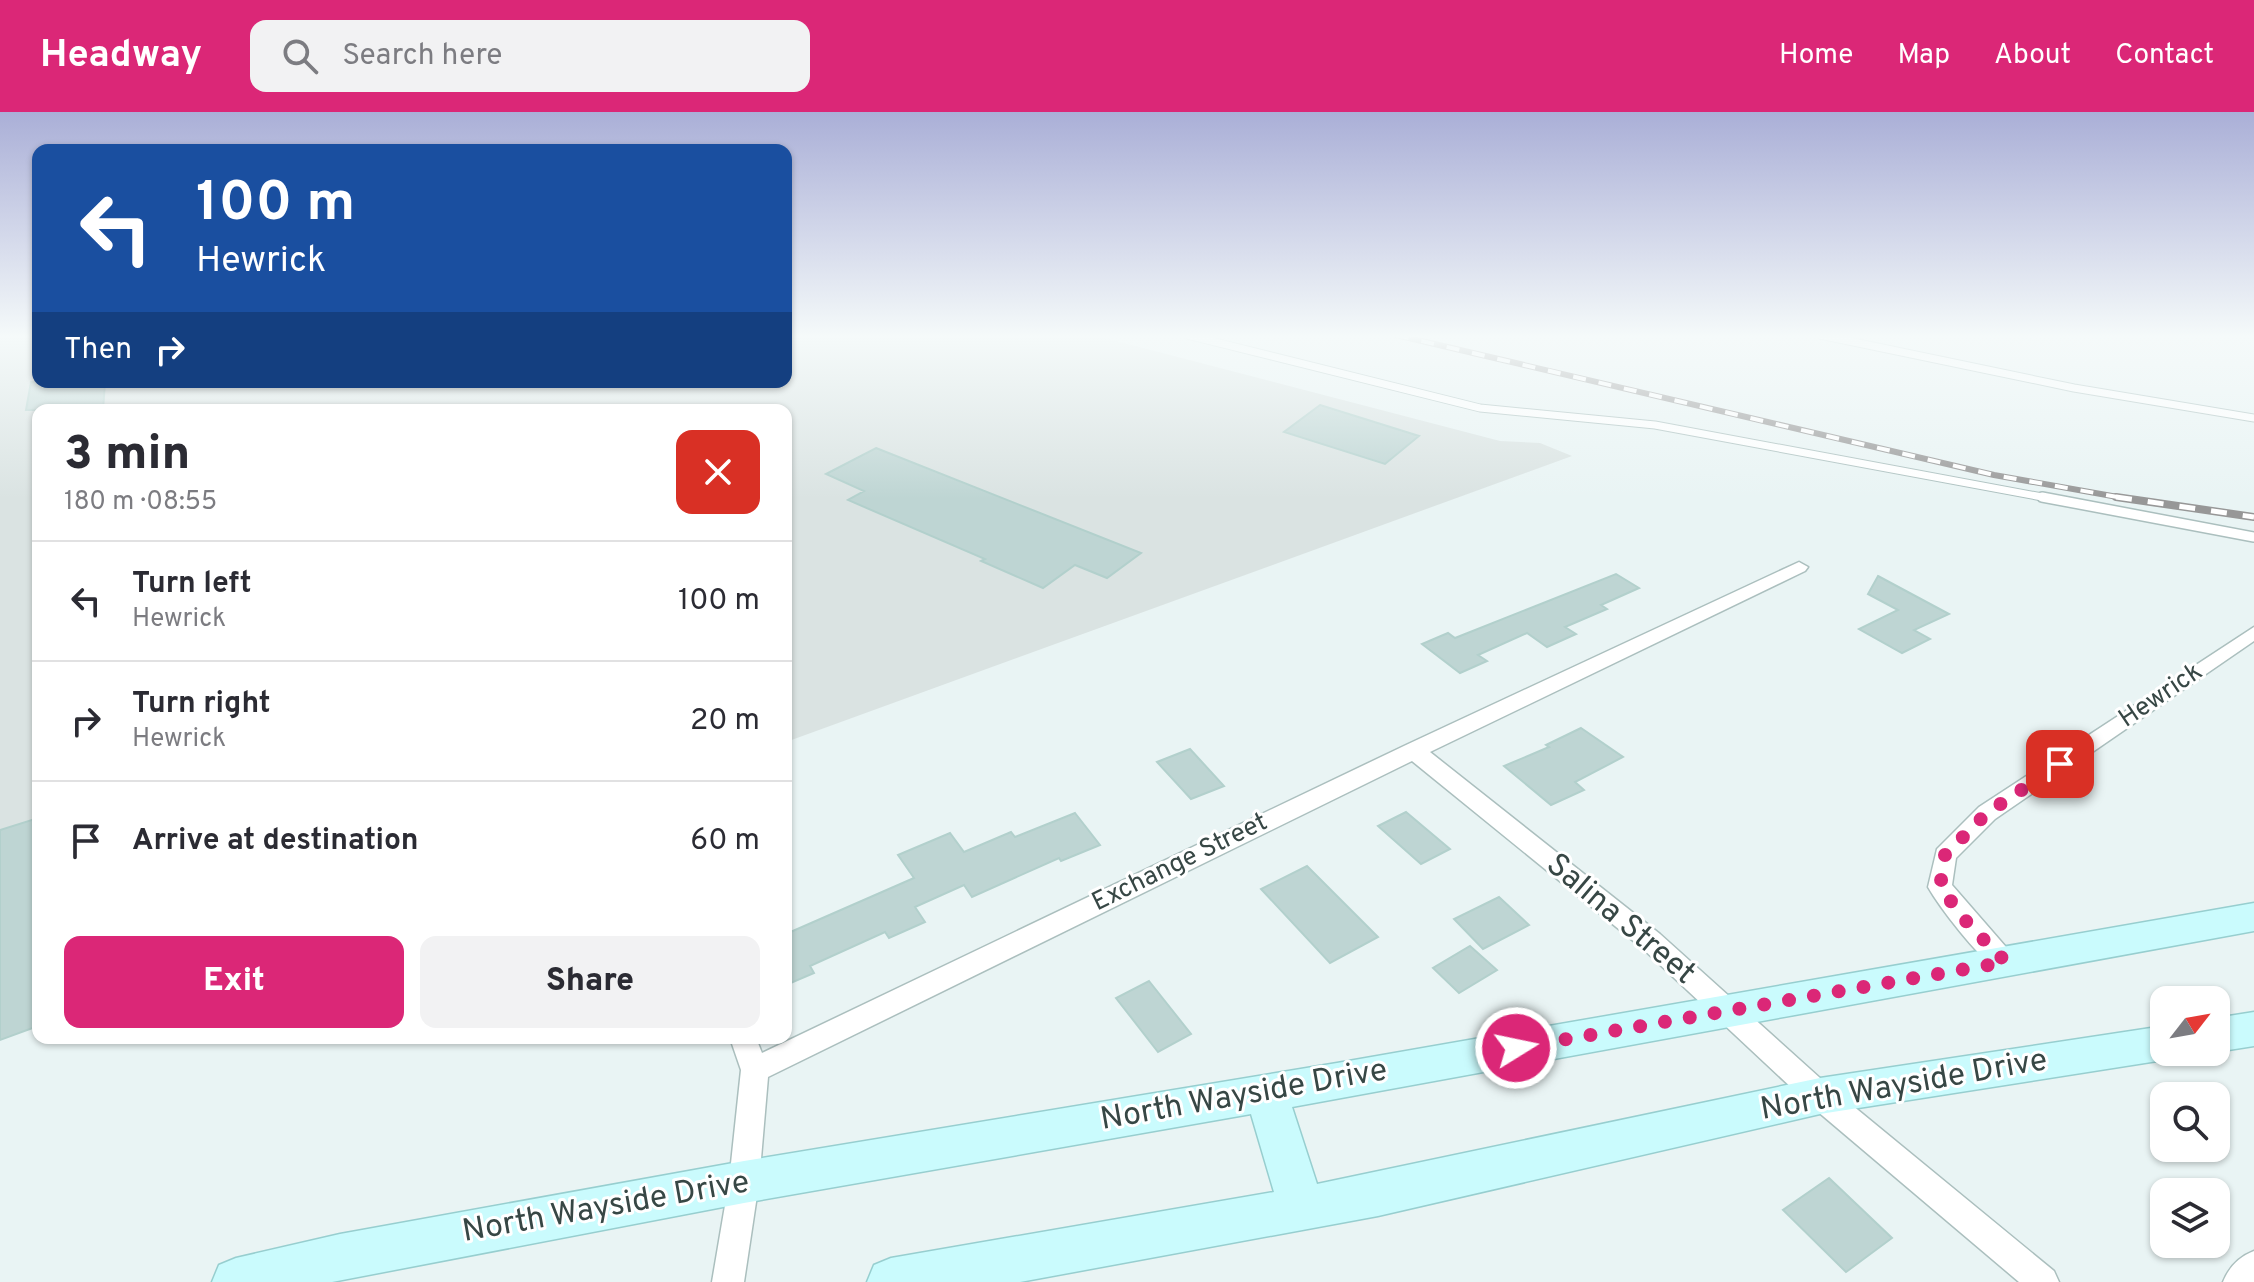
<!DOCTYPE html>
<html lang="en">
<head>
<meta charset="utf-8">
<style>
  :root { --surface:#fff; --page:#f2f2f3; --text:#2b2b33; --muted:#7c7c81; --line:#e1e1e2; --accent:#db2777 }
  body { margin:0; font-family:Overpass,sans-serif; background:var(--page); color:var(--text); height:100vh; display:flex; flex-direction:column; font-size:30px; white-space:nowrap }
  * { box-sizing:border-box; margin:0 }
  p { font-size:26px; color:var(--muted) }
  .icon { flex:none; width:44px; height:44px; fill:none; stroke:currentColor; stroke-width:2; stroke-linecap:round; stroke-linejoin:round }
  .map { position:relative; flex:1; overflow:hidden }
  .sheet { position:absolute; left:32px; top:292px; width:760px; height:640px; display:flex; flex-direction:column; background:var(--surface); border-radius:16px; box-shadow:0 2px 6px #0004 }
  .sheet>* { flex:none }
  .hud { position:absolute; left:32px; top:32px; width:760px; height:244px; border-radius:16px; box-shadow:0 2px 6px #0004; background:#1a4fa0; color:#fff; overflow:hidden }
  .needle { width:52px; rotate:59deg }
  .tools { position:absolute; left:2150px; top:874px; display:grid; gap:16px }
  .tools a { display:grid; place-items:center; width:80px; height:80px; border-radius:16px; background:var(--surface); box-shadow:0 2px 6px #0004; font-size:40px }
  .pin { position:absolute; display:grid; place-items:center; width:68px; height:68px; color:#fff; margin:-34px; border-radius:16px; box-shadow:0 4px 12px #0006 }
  .me { position:absolute; width:88px; margin:-44px; rotate:80deg; stroke-linejoin:round; filter:drop-shadow(0 0 6px #0008) }
  .turn { display:flex; align-items:center; gap:28px; height:168px; padding:0 32px; font-size:36px }
  .turn .icon { width:104px; height:104px; stroke-width:2.5 }
  .turn b { display:block; font-size:56px; line-height:68px }
  .then { display:flex; align-items:center; height:76px; padding:0 32px; background:#0003; gap:16px; font-size:30px }
  .round { display:grid; place-items:center; flex:none; width:84px; height:84px; border-radius:16px; background:var(--page) }
  .overview { display:flex; align-items:center; justify-content:space-between; height:136px; padding:0 32px }
  h1 { font-size:48px; font-weight:800; line-height:60px }
  .action { display:flex; gap:16px; margin-top:auto; padding:16px 32px }
  .action a { flex:1; height:92px; border-radius:16px; background:var(--accent); color:#fff; font-size:32px; font-weight:800; line-height:92px; text-align:center }
  .action a+a { background:var(--page); color:var(--text) }
  ul { padding:0; list-style:none }
  li { display:flex; align-items:center; gap:24px; height:120px; padding:0 32px; border-top:2px solid var(--line) }
  li div { flex:1 }
  li b { display:block; font-size:30px }
  li em { font-style:normal }
  header { display:flex; align-items:center; gap:48px; box-sizing:border-box; height:112px; padding:0 40px; background:var(--accent); color:#fff }
  header strong { font-size:38px }
  nav { display:flex; gap:44px; margin-inline-start:auto; font-size:28px }
  .search { width:560px; height:72px; background:var(--page); display:flex; align-items:center; gap:20px; box-sizing:border-box; padding:0 28px; border-radius:16px; color:var(--muted); font-size:30px }
  .map>svg:first-child { display:block }
  .industrial { fill:#dae3e2 }
  .building { fill:#bed5d3; stroke:#b2d0cc; stroke-width:2 }
  .lines { fill:none; stroke-linecap:round; stroke-linejoin:round }
  .service-far1-casing { stroke:#abbfbe; stroke-width:9 }
  .service-casing { stroke:#abbfbe; stroke-width:12 }
  .minor-casing { stroke:#abbfbe; stroke-width:3 }
  .secondary-casing { stroke:#97cecf; stroke-width:3 }
  .service-far1 { stroke:#fff; stroke-width:7 }
  .service { stroke:#fff; stroke-width:9 }
  .minor { fill:#fff; fill-rule:evenodd }
  .secondary { fill:#cafbfd; fill-rule:evenodd }
  .rail-far1-casing { stroke:#979797; stroke-width:6 }
  .rail-casing { stroke:#979797; stroke-width:8 }
  .rail-far1 { stroke:#fff; stroke-width:4; stroke-dasharray:13; stroke-linecap:butt }
  .rail { stroke:#fff; stroke-width:5; stroke-dasharray:16; stroke-linecap:butt }
  .route { stroke:#db2777; stroke-width:14; stroke-dasharray:0 25.2 }
  .labels { text-anchor:middle; dominant-baseline:central; stroke-width:6; stroke-linejoin:round; paint-order:stroke }
  .street-label { font-size:26px; fill:#374745; stroke:#fff }
  .near-street-label { font-size:32px; fill:#374745; stroke:#fff }
</style>
</head>
<body>
<header>
<strong>Headway</strong>
<div class="search"><svg class="icon" aria-label="search" viewBox="0 0 24 24"><circle cx="10" cy="10" r="6"/><path d="M15 15l6 6"/></svg>Search here</div>
<nav><a>Home</a><a>Map</a><a>About</a><a>Contact</a></nav>
</header>
<div class="map">
<svg width="2254" height="1170" viewBox="0 0 2254 1170">
  <rect width="100%" height="100%" fill="#e9f4f4"/>
  <!-- industrial -->
  <path class="industrial" d="M0 223H38V270H786V223H1093L1500 329 1540 331 1572 344 786 630V298H38V903L0 916Z"/>
  <!-- building -->
  <path class="building" d="M31 270H105L103 298H26Z
    M1320 293 1419 324 1385 352 1284 320Z
    M876 336 1141 441 1107 466 1075 453 1043 476 981 449 985 447 848 388 864 379 826 362Z
    M1616 462 1639 476 1601 493 1607 497 1565 515 1576 522 1547 535 1527 521 1478 543 1487 549 1460 561 1422 532 1448 521 1455 526Z
    M1878 464 1949 502 1914 518 1930 527 1902 541 1859 517 1898 498 1868 482Z
    M1581 616 1623 645 1575 670 1584 678 1551 693 1504 654 1549 635 1546 633Z
    M1190 637 1224 674 1191 687 1157 650Z
    M1406 700 1450 737 1421 752 1378 714Z
    M1075 701 1100 733 1061 749 1059 746 972 785 964 773 915 795 925 810 889 826 885 820 810 854 814 861 786 873V822L914 766 898 743 950 721 964 740 1011 720 1015 725Z
    M38 706V914L0 928V718Z
    M1307 754 1378 825 1330 851 1261 777Z
    M1499 785 1529 813 1483 837 1454 807Z
    M1470 834 1497 858 1459 881 1433 856Z
    M1149 869 1191 922 1158 940 1116 886Z
    M1829 1066 1892 1126 1846 1160 1783 1098Z"/>
  <g class="lines">
    <!-- service-far1 casing -->
    <g class="service-far1-casing">
      <path id="service-far1" d="M1187 223 1480 296 1655 313 2053 387
        M1820 223 2074 276 2254 306"/>
    </g>
    <!-- service casing -->
    <g class="service-casing">
      <path id="service" d="M2042 385 2254 425"/>
    </g>
    <!-- minor casing -->
    <g class="minor-casing">
      <path id="minor" d="M1799 450 1808 455 1805 459 1430 640 1660 822 1830 975 2054 1159 2059 1170H2019L1810 993 1642 836 1412 649 768 965 759 1070 744 1170H712L729 1070 741 958 730 926H756L762 941 1406 633Z
        M2254 515V529L1995 707 1956 746 1952 773 2019 850 2015 857C2009 859 2003 861 1997 857 1977 844 1940 796 1928 775L1937 737 1979 695Z
        M2254 1139V1170H2223C2229 1155 2239 1145 2254 1139Z"/>
    </g>
    <!-- secondary casing -->
    <g class="secondary-casing">
      <path id="secondary" d="M2254 791V819L1292 995 1317 1072 1820 966 2164 914V940H2180L2164 948 1820 1002 1378 1104 1020 1170H867L874 1153 891 1146 1274 1080 1251 1002 744 1091 332 1170H212L219 1153 236 1146 340 1122 744 1049 1337 951Z
        M2254 900V934L2216 940V906Z"/>
    </g>
    <!-- service-far1 -->
    <use href="#service-far1" class="service-far1"/>
    <!-- service -->
    <use href="#service" class="service"/>
    <!-- minor -->
    <use href="#minor" class="minor"/>
    <!-- secondary -->
    <use href="#secondary" class="secondary"/>
    <!-- rail-far1 casing -->
    <g class="rail-far1-casing">
      <path id="rail-far1" d="M1396 223 1994 363 2129 387"/>
    </g>
    <!-- rail casing -->
    <g class="rail-casing">
      <path id="rail" d="M2116 385 2254 405"/>
    </g>
    <!-- rail-far1 -->
    <use href="#rail-far1" class="rail-far1"/>
    <!-- rail -->
    <use href="#rail" class="rail"/>
  </g>
  <!-- sky -->
  <linearGradient id="sky" x2="0" y2="1"><stop stop-color="#aaafd7"/><stop offset="0.58" stop-color="#f5fafa"/><stop offset="1" stop-color="#f5fafa" stop-opacity="0"/></linearGradient>
  <rect width="2254" height="387" fill="url(#sky)"/>
  <g class="lines">
    <!-- route -->
    <path class="route" d="M1516 936 2006 850 1969 813 1940 775 1945 743 1987 701 2060 652"/>
  </g>
  <g class="labels">
    <!-- street labels -->
    <g class="street-label">
      <text transform="translate(2161 584) rotate(-34)">Hewrick</text>
      <text transform="translate(1180 751) rotate(-26)">Exchange Street</text>
    </g>
    <!-- near-street labels -->
    <g class="near-street-label">
      <text transform="translate(1620 808) rotate(40)">Salina Street</text>
      <text transform="translate(1904 974) rotate(-10)">North Wayside Drive</text>
      <text transform="translate(1244 984) rotate(-10)">North Wayside Drive</text>
      <text transform="translate(606 1096) rotate(-10)">North Wayside Drive</text>
    </g>
  </g>
</svg>
<div class="tools">
<a><svg class="needle" viewBox="-14 -14 28 28"><path d="M0-13l5 13h-10z" fill="#e53935"/><path d="M0 13l5-13h-10z" fill="#7c7c81"/></svg></a>
<a><svg class="icon" aria-label="search" viewBox="0 0 24 24"><circle cx="10" cy="10" r="6"/><path d="M15 15l6 6"/></svg></a>
<a><svg class="icon" aria-label="layers" viewBox="0 0 24 24"><path d="M12 4l9 5-9 5-9-5zM3 14l9 5 9-5"/></svg></a>
</div>
<div class="pin" style="left:2060px;top:652px;background:#d93025"><svg class="icon" aria-label="arrive" viewBox="0 0 24 24"><path d="M6 21V4h12l-3 4 3 4H6"/></svg></div>
<svg class="me" style="left:1516px;top:936px" viewBox="-20 -20 40 40"><circle r="17" fill="#db2777" stroke="#fff" stroke-width="3"/><path d="M0-11L8 9 0 5-8 9z" fill="#fff"/></svg>
<div class="hud">
<div class="turn"><svg class="icon" aria-label="left" viewBox="0 0 24 24"><path d="M17 20v-9H6M10 6l-5 5 5 5"/></svg><div><b>100 m</b>Hewrick</div></div>
<div class="then">Then<svg class="icon" aria-label="right" viewBox="0 0 24 24"><path d="M7 20v-9h11M14 6l5 5-5 5"/></svg></div>
</div>
<section class="sheet">
<div class="overview"><div><h1>3 min</h1><p>180 m · 08:55</p></div><a class="round" style="background:#d93025;color:#fff"><svg class="icon" aria-label="close" viewBox="0 0 24 24"><path d="M6 6l12 12M18 6L6 18"/></svg></a></div>
<ul>
<li><svg class="icon" aria-label="left" viewBox="0 0 24 24"><path d="M17 20v-9H6M10 6l-5 5 5 5"/></svg><div><b>Turn left</b><p>Hewrick</p></div><em>100 m</em></li>
<li><svg class="icon" aria-label="right" viewBox="0 0 24 24"><path d="M7 20v-9h11M14 6l5 5-5 5"/></svg><div><b>Turn right</b><p>Hewrick</p></div><em>20 m</em></li>
<li><svg class="icon" aria-label="arrive" viewBox="0 0 24 24"><path d="M6 21V4h12l-3 4 3 4H6"/></svg><div><b>Arrive at destination</b></div><em>60 m</em></li>
</ul>
<div class="action"><a>Exit</a><a>Share</a></div>
</section>
</div>
</body>
</html>
